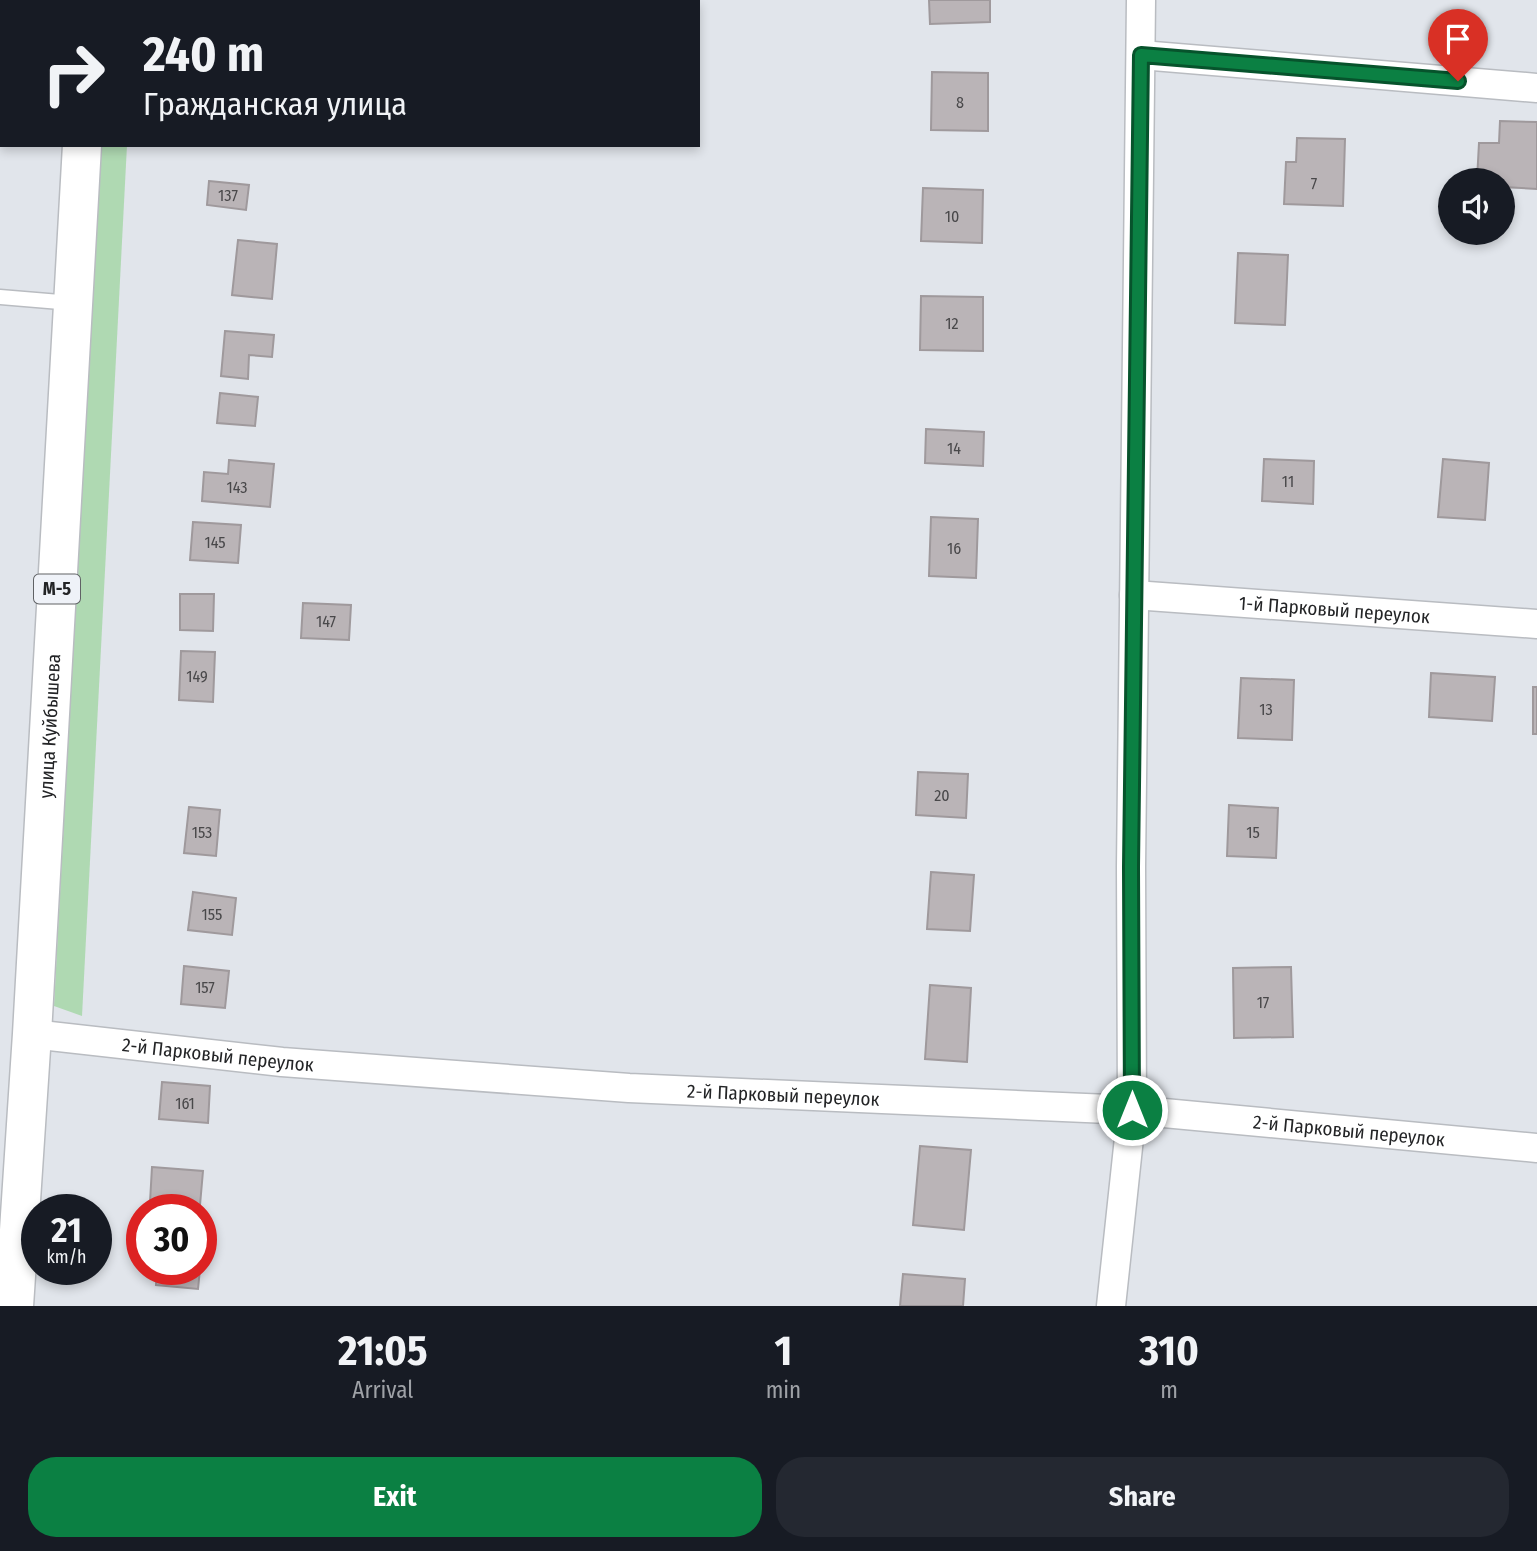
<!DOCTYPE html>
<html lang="en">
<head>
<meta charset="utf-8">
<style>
  :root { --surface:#171b24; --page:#242831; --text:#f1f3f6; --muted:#9ea1a6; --accent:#0b8043 }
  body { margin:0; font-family:"Fira Sans Condensed",sans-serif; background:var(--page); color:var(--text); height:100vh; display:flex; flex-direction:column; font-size:26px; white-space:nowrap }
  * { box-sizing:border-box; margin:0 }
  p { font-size:23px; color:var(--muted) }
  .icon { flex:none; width:38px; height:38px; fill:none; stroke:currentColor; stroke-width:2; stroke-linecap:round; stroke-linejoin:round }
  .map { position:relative; height:1306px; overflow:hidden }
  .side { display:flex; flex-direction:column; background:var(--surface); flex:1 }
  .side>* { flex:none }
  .banner { position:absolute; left:0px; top:0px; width:700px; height:147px; box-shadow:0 4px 10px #0003; background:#171b24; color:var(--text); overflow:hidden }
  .fabs { position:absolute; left:1438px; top:168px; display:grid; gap:14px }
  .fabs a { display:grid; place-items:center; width:77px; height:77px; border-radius:50%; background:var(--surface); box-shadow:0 4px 10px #0003; font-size:35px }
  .speed { position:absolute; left:21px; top:1194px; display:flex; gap:14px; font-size:35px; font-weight:700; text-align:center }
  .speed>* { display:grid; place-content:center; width:91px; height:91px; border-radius:50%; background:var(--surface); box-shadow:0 4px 10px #0003; line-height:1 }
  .speed small { font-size:18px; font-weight:400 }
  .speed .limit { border:10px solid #d22; background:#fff; color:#111 }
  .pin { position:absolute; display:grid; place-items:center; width:60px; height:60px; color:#fff; margin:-72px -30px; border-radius:50% 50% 50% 0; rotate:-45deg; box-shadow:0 0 7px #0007 }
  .pin .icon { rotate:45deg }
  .me { position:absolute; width:77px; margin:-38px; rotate:0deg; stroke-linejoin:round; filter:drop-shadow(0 0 5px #0008) }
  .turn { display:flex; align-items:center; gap:24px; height:147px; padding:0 28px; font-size:32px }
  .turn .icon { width:91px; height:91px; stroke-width:2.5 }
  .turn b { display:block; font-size:49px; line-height:60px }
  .eta { display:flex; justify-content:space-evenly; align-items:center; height:119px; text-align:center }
  .eta b { font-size:42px; font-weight:700; line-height:49px }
  .action { display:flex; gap:14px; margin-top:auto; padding:14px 28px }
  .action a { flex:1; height:80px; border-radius:28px; background:var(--accent); color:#fff; font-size:28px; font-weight:700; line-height:80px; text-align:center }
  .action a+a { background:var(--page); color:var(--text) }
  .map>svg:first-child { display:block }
  .green { fill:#afd9b2 }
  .building { fill:#bab4b7; stroke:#9f999c; stroke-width:2 }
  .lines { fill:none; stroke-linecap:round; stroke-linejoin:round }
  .lane-casing { stroke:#b9bcc1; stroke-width:17 }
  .street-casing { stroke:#b9bcc1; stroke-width:31 }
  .highway-casing { stroke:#b9bcc1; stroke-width:41 }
  .lane { stroke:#fff; stroke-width:14 }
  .street { stroke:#fff; stroke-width:28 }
  .highway { stroke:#fff; stroke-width:38 }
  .route-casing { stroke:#07532c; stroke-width:18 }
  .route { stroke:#0b8043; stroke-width:12 }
  .labels { text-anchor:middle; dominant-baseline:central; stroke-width:5; stroke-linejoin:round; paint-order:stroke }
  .number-label { font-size:16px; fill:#49484a }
  .shield { fill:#eff2f8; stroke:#606265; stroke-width:2 }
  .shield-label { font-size:18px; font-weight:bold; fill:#232426 }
  .street-label { font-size:19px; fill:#232426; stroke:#eff2f8 }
</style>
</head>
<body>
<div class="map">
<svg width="1537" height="1306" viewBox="0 0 1537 1306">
  <rect width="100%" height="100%" fill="#e1e5eb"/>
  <!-- green -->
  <path class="green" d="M100 145H127L82 1016 54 1006Z"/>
  <!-- building -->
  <path class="building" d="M929 0H990V22L930 24Z
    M932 72 988 73V131L931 130Z
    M1500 121 1537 122V189L1503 187V180H1477L1479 143H1499Z
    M1297 138 1345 139 1343 206 1284 204 1286 162H1296Z
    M209 181 249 185 246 210 207 205Z
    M923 188 983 190 982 243 921 241Z
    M238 240 277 244 272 299 232 295Z
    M1238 253 1288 255 1285 325 1235 323Z
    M921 296 983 297V351L920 350Z
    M225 331 274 335 272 357 249 355 248 379 221 376Z
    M220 393 258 397 255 426 217 423Z
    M926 429 984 432 983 466 925 463Z
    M1264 459 1314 461 1313 504 1262 501Z
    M1443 459 1489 463 1485 520 1438 517Z
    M229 460 274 464 270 507 202 501 204 472 228 474Z
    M931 517 978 519 976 578 929 576Z
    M193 522 241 525 238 563 190 560Z
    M180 594H214L213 631 180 630Z
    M303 603 351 605 349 640 301 638Z
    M181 651 215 652 213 702 179 700Z
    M1431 673 1495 677 1492 721 1429 717Z
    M1241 678 1294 680 1292 740 1238 738Z
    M1533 687H1537V734H1533Z
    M918 772 968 774 966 818 916 815Z
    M1229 805 1278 808 1276 858 1227 856Z
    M189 807 220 810 216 856 184 853Z
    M931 872 974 875 970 931 927 929Z
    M193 892 236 898 232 935 188 930Z
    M184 966 229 971 225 1008 181 1004Z
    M1291 967 1293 1037 1234 1038 1233 968Z
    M930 985 971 988 967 1062 925 1059Z
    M162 1082 210 1086 208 1123 159 1119Z
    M920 1146 971 1150 964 1230 913 1225Z
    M152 1167 203 1171 200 1205 150 1202Z
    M157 1269H200L198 1289 156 1285Z
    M903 1274 965 1279 963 1306H900Z"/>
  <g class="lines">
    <!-- lane casing -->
    <g class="lane-casing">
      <path id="lane" d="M0 297 72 303"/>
    </g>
    <!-- street casing -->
    <g class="street-casing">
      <g id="street">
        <path d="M1141 55 1537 88"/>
        <path id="s1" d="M1134 595 1537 624"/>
        <path id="s2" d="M32 1034 282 1062 629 1088 1132 1110 1537 1148"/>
        <path d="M1111 1306 1132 1110 1131 867 1141 0"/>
      </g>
    </g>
    <!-- highway casing -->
    <g class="highway-casing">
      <g id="highway">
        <path d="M89 2V0"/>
        <path id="s3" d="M14 1306 32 1034 82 145"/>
      </g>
    </g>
    <!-- lane -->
    <use href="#lane" class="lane"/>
    <!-- street -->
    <use href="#street" class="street"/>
    <!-- highway -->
    <use href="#highway" class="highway"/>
  </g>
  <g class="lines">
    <!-- route casing -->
    <g class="route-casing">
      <path id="route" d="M1132 1110 1131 867 1141 55 1458 81"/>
    </g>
    <!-- route -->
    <use href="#route" class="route"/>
  </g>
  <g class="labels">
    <!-- number labels -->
    <g class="number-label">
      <text x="960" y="102">8</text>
      <text x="1314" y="183">7</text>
      <text x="228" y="195">137</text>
      <text x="952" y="216">10</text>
      <text x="952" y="323">12</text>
      <text x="954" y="448">14</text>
      <text x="1288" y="481">11</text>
      <text x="237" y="487">143</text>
      <text x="215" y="542">145</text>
      <text x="954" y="548">16</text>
      <text x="326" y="621">147</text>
      <text x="197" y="676">149</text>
      <text x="1266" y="709">13</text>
      <text x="942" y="795">20</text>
      <text x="202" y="832">153</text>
      <text x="1253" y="832">15</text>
      <text x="212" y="914">155</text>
      <text x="205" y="987">157</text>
      <text x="1263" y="1002">17</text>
      <text x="185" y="1103">161</text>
    </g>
    <!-- shield labels -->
    <rect class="shield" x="34" y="574.5" width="46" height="29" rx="5"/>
    <g class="shield-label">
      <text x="57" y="589">М-5</text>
    </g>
    <!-- street labels -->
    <g class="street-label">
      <text stroke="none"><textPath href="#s1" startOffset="201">1-й Парковый переулок</textPath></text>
      <text stroke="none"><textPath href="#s3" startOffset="581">улица Куйбышева</textPath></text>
      <text stroke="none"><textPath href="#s2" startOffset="187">2-й Парковый переулок</textPath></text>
      <text stroke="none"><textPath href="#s2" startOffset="754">2-й Парковый переулок</textPath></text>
      <text stroke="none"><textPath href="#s2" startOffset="1321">2-й Парковый переулок</textPath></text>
    </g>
  </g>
</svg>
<div class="fabs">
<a><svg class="icon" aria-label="sound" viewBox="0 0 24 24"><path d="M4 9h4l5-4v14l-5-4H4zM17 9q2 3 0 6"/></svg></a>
</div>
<div class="speed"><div>21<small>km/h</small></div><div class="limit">30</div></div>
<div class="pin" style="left:1458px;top:81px;background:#d93025"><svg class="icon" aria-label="arrive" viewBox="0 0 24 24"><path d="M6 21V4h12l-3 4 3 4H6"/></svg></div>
<svg class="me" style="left:1132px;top:1110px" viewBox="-20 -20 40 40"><circle r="17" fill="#0b8043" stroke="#fff" stroke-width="3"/><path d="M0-11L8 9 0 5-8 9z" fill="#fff"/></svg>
<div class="banner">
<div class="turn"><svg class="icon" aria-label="right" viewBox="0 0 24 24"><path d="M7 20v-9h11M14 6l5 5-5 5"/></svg><div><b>240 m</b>Гражданская улица</div></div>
</div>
</div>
<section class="side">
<div class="eta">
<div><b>21:05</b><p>Arrival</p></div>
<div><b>1</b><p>min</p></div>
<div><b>310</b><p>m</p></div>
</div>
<div class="action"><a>Exit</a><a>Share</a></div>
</section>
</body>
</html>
